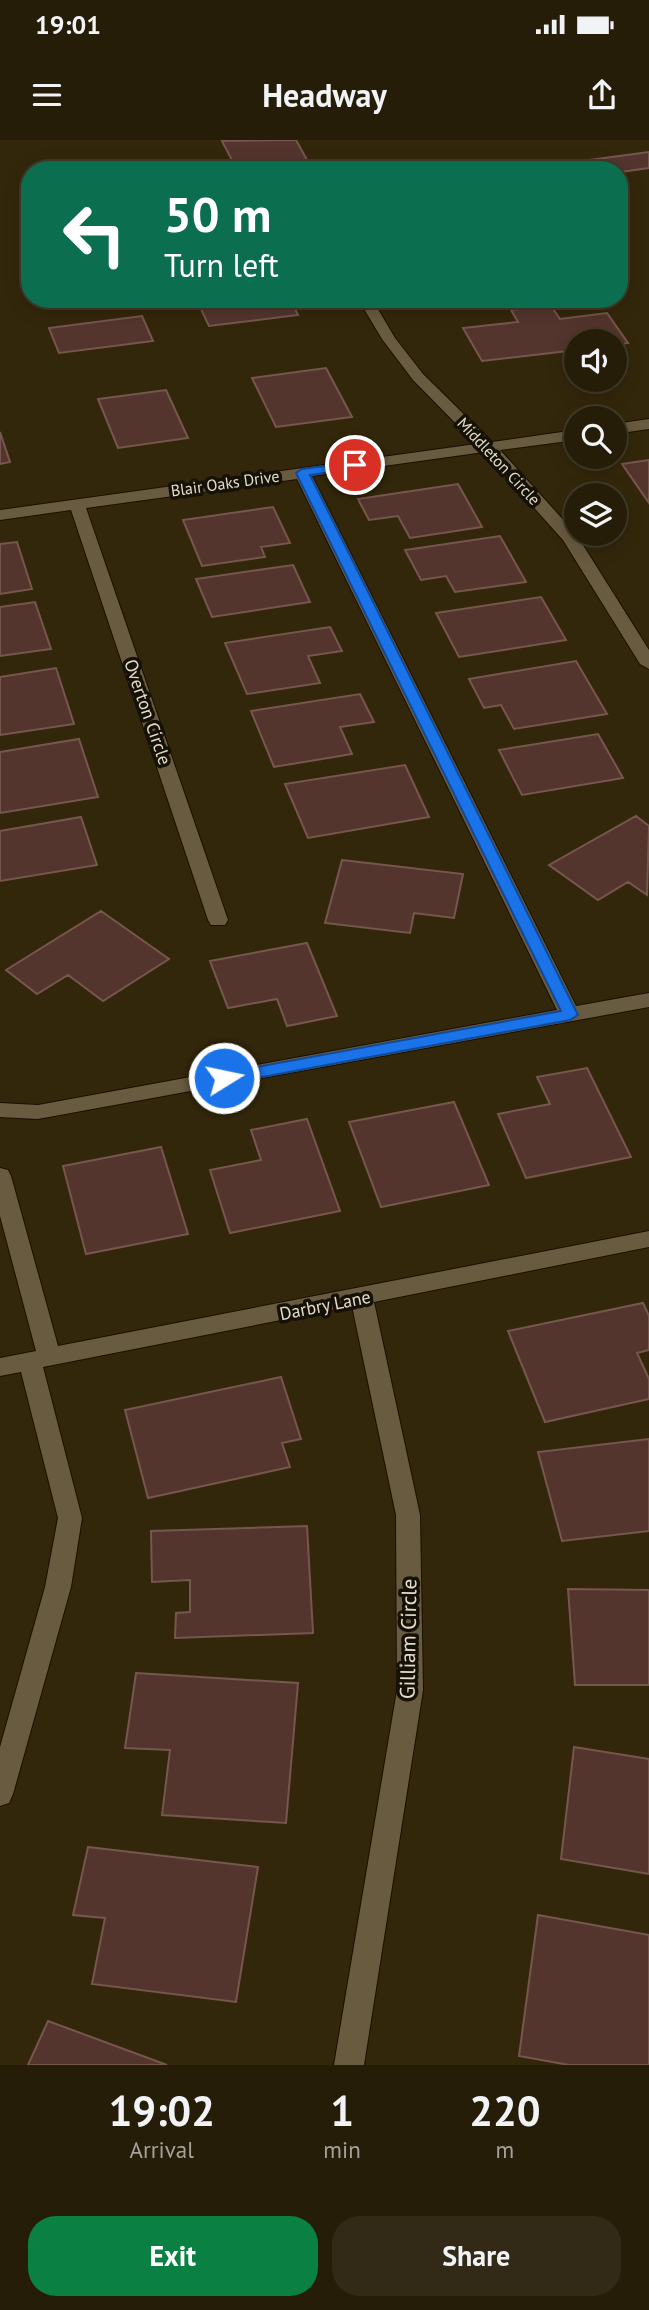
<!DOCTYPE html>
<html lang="en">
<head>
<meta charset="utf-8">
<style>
  :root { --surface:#261d08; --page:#322a16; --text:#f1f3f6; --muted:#a4a29c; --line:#423b29; --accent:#0b8043 }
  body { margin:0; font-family:"PT Sans",sans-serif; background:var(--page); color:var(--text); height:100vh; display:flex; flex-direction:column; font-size:26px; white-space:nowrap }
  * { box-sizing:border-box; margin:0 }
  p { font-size:23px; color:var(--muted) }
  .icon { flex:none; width:38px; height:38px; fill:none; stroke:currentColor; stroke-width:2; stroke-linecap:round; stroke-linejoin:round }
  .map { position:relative; height:1925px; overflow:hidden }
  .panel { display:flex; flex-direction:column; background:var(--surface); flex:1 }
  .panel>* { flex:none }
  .guide { position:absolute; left:21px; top:21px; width:607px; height:147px; border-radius:28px; box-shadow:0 4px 18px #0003,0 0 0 2px var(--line); background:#0b6e4f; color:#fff; overflow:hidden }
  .tools { position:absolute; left:564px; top:189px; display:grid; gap:14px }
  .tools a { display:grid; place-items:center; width:63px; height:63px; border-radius:50%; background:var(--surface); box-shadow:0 4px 18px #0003,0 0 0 2px var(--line); font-size:35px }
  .pin { position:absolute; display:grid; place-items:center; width:60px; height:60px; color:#fff; margin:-30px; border:4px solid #fff; border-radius:50%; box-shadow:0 2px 7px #0007 }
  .me { position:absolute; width:77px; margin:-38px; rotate:80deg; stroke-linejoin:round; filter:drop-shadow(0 0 5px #0008) }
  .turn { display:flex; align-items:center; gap:24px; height:147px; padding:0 28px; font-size:32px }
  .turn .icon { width:91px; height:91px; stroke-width:2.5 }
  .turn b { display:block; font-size:49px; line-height:60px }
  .eta { display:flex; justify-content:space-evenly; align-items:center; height:119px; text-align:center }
  .eta b { font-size:42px; font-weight:700; line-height:49px }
  .button { display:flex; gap:14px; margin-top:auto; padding:14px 28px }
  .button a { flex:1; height:80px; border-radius:28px; background:var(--accent); color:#fff; font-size:28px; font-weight:700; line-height:80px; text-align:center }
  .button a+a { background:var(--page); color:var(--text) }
  .status { display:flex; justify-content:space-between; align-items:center; height:49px; padding:0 35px; background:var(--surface); direction:ltr }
  .status svg { height:19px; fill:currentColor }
  header { display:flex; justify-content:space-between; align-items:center; height:91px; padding:0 28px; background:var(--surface); font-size:32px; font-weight:700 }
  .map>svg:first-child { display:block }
  .building { fill:#53352d; stroke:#77564e; stroke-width:2 }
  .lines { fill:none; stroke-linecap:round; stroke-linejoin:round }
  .minor-casing { stroke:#1a0f00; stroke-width:2 }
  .minor { fill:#695b3f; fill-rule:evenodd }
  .route { fill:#1a73e8; stroke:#114b97; stroke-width:2 }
  .labels { text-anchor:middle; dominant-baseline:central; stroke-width:7; stroke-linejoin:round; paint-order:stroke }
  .far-street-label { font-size:16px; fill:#e4dccc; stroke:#161106 }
  .street-label { font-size:18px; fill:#e4dccc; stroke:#161106 }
  .near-street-label { font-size:21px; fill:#e4dccc; stroke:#161106 }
</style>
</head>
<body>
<div class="status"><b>19:01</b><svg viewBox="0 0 49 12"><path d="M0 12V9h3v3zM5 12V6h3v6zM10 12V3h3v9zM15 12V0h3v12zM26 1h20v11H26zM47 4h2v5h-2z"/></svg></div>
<header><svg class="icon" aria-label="menu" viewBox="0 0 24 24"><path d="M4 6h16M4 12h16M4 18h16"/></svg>Headway<svg class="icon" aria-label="share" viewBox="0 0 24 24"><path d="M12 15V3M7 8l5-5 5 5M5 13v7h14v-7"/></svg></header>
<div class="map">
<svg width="649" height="1925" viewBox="0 0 649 1925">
  <rect width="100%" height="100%" fill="#33270b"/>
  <!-- building -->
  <path class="building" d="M296 0 312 29 237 30 222 1Z
    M649 12V28L620 32V30H597L589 20Z
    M290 159 298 175 209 186 198 163 224 159Z
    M435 159H479L438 165Z
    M551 166 560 179 607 173 628 203 614 205V201H576V210L482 221 463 188 518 182 511 170Z
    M142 176 153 201 59 213 49 188Z
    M326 228 352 277 276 287 252 238Z
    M166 250 188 298 118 308 98 259Z
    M0 292 10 322 0 324Z
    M649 320V363L622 324Z
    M458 344 482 387 410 398 398 376 369 380 358 359Z
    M273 367 290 403 261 407 265 417 202 426 183 380Z
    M500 396 526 442 455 452 446 436 421 440 405 410Z
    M17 402 32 449 0 454V404Z
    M293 425 310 462 212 477 196 439Z
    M541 457 566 500 459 517 436 473Z
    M35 462 51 509 0 516V467Z
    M330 487 342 511 308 516 320 543 247 554 225 503Z
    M576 521 607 574 514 589 501 565 484 568 469 539Z
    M56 528 74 584 0 595V537Z
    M360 554 374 582 340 587 352 614 274 627 251 571Z
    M598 594 623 638 522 655 499 610Z
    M79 599 98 657 0 673V612Z
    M405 625 429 677 308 698 285 644Z
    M636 676 649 686 647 755 628 742 598 760 549 725Z
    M81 677 97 725 0 741V691Z
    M342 720 463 734 454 778 414 773 410 793 325 783Z
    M101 771 169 819 103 861 68 835 37 854 6 830Z
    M307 803 337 876 287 886 277 859 228 868 210 821Z
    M587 928 631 1017 526 1038 498 974 550 964 537 937Z
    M454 962 489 1045 381 1067 349 982Z
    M307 979 340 1071 230 1093 210 1030 261 1020 251 990Z
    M161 1007 188 1094 86 1114 63 1026Z
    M643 1163 649 1176V1210L637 1213 649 1239V1259L545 1282 508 1191Z
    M281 1237 301 1299 282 1303 290 1327 148 1358 125 1270Z
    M649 1299V1391L562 1401 538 1312Z
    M307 1386 313 1493 175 1498 176 1473 190 1472V1440L152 1442 151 1391Z
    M568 1449 649 1450V1545H575Z
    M136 1533 298 1543 286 1683 162 1675 170 1610 125 1608Z
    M574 1607 649 1619V1734L561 1719Z
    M88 1707 258 1727 236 1862 92 1844 105 1778 73 1775Z
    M538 1775 649 1795V1925H569L519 1916Z
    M48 1881 167 1925H28Z"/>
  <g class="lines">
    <!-- minor casing -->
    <g class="minor-casing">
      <path id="minor" d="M358 159H372L395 198 423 234 492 302 576 290V300L500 310 576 394 649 510V529L640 524 563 400 484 312 312 336 576 866 649 853V867L38 979 0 977V963L38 965 557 870 297 339 86 368 228 780 225 785H211L208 780 71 370 0 380V370L476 304 413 240 382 199Z
        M649 279V289L614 294V284Z
        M0 1028 8 1030 11 1036 58 1206 649 1091V1107L374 1162 420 1375 423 1550 364 1925H334L397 1550 396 1375 352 1166 43 1227 82 1378 71 1447 13 1654 9 1663 0 1666V1607L45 1447 58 1378 21 1232 0 1236V1218L36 1211 0 1076Z"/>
    </g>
    <!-- minor -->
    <use href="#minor" class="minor"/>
  </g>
  <!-- route -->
  <path class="route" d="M355 322 361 325 360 328 310 335 578 875 570 880 224 944 219 942 216 938 219 934 561 871 296 333 302 329Z"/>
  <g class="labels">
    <!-- far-street labels -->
    <g class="far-street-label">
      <text transform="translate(499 321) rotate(47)">Middleton Circle</text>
      <text transform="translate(225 343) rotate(-8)">Blair Oaks Drive</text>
    </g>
    <!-- street labels -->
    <g class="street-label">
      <text transform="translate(148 572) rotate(71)">Overton Circle</text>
      <text transform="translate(325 1165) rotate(-11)">Darbry Lane</text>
    </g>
    <!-- near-street labels -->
    <g class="near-street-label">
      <text transform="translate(408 1499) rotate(-89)">Gilliam Circle</text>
    </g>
  </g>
</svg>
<div class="tools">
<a><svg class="icon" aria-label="sound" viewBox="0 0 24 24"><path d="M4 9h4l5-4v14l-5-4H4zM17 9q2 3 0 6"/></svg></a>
<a><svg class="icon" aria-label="search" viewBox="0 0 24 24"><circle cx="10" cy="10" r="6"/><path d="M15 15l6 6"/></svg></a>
<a><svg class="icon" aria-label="layers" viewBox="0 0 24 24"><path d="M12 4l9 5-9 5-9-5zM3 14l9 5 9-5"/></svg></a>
</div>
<div class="pin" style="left:355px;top:325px;background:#d93025"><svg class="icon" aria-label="arrive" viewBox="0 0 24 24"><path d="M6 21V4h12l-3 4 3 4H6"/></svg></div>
<svg class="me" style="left:224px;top:938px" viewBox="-20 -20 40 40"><circle r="17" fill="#1a73e8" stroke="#fff" stroke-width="3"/><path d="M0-11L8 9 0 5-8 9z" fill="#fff"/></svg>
<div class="guide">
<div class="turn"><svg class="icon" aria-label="left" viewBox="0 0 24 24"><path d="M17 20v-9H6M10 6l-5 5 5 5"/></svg><div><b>50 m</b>Turn left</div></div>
</div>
</div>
<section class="panel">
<div class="eta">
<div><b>19:02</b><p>Arrival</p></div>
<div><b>1</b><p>min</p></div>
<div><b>220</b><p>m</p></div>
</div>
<div class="button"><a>Exit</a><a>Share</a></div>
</section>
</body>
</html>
